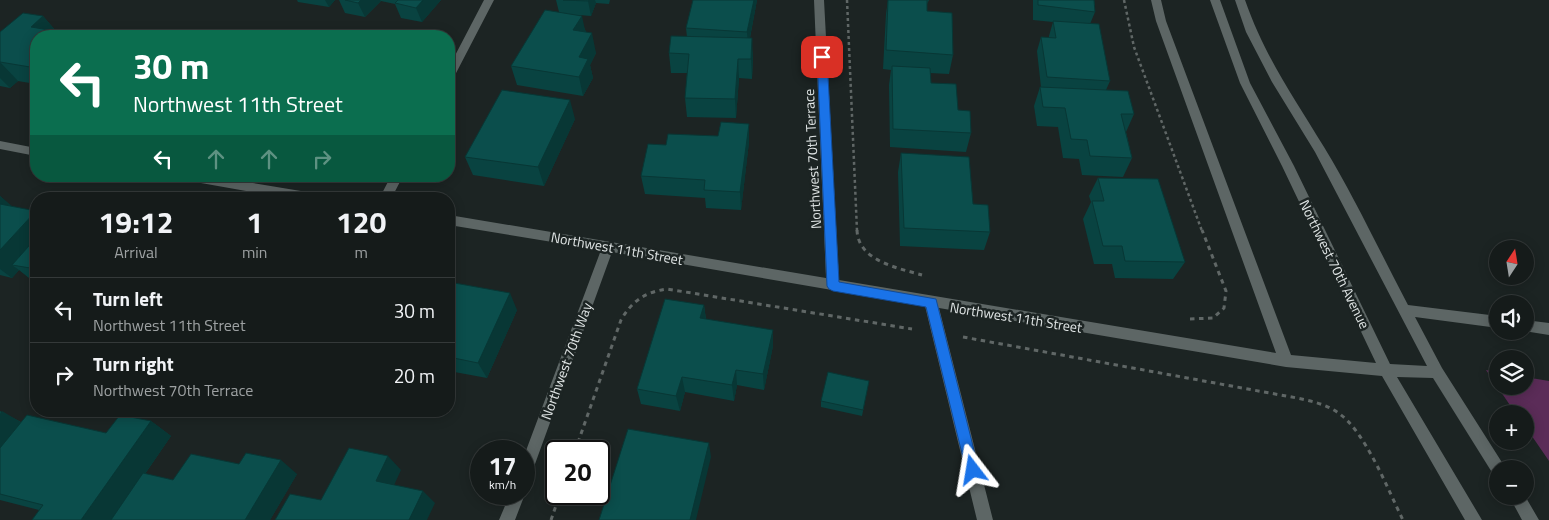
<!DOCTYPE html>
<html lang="en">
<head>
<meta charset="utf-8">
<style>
  :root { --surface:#151b1a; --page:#1e2423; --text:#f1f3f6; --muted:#9da1a2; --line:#343939 }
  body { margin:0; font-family:"Titillium Web",sans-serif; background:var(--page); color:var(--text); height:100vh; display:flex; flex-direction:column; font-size:19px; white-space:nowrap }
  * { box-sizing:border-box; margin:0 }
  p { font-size:16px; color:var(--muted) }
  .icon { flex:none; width:28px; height:28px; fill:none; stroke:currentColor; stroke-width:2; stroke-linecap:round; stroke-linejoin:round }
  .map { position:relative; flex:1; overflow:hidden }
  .side { position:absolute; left:30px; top:192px; width:425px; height:225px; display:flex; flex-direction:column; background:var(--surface); border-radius:20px; box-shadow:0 2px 12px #0003,0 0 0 1px var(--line) }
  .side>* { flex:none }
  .top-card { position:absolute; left:30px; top:30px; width:425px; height:152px; border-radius:20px; box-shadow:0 2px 12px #0003,0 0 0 1px var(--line); background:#0b6e4f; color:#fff; overflow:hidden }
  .needle { width:32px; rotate:12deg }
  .fabs { position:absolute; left:1489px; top:240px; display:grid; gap:10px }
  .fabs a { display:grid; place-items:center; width:45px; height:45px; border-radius:50%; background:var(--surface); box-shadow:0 2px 12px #0003,0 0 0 1px var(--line); font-size:25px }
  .speed { position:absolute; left:470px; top:440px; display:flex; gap:10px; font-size:25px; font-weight:700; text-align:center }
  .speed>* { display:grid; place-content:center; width:65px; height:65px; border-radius:50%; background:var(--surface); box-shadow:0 2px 12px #0003,0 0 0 1px var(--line); line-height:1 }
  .speed small { font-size:12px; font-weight:400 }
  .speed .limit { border:2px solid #111; border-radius:8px; background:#fff; color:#111 }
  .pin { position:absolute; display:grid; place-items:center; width:42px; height:42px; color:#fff; margin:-21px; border-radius:10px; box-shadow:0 2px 8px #0006 }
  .me { position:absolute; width:55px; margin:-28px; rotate:346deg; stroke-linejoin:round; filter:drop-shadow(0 0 4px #0008) }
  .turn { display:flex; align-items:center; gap:18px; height:105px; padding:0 20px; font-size:22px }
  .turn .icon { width:65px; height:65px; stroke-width:2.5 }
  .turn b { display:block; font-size:35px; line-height:42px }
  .lanes { display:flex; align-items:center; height:48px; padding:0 20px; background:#0003; justify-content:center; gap:25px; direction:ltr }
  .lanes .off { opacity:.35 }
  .eta { display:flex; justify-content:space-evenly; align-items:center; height:85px; text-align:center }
  .eta b { font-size:30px; font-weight:700; line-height:35px }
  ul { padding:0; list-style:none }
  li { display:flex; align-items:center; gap:15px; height:65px; padding:0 20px; border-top:1px solid var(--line) }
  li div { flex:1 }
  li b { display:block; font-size:19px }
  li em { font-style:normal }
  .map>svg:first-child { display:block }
  .green { fill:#5b2c58 }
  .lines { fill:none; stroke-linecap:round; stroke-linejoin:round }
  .path-far1 { stroke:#606766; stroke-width:2.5; stroke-dasharray:3 3; stroke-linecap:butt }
  .path { stroke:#606766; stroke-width:3; stroke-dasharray:4.5 4.5; stroke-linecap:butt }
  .minor { fill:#5d6665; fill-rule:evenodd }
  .wall { fill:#094341 }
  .shaded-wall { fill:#083735 }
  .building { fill:#0b4e4c; stroke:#083735 }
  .route { fill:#1a73e8; stroke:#114b97 }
  .labels { text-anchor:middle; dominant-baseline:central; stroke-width:5; stroke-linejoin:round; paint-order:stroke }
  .street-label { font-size:14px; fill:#e0e5e5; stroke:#1c2423 }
</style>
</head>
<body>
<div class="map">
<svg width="1549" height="520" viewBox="0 0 1549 520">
  <rect width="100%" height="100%" fill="#1c2423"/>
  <!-- green -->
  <path class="green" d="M1486 370 1497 372 1498 386H1525V377L1549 381V461L1525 426V414H1516Z"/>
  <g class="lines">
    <!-- path-far1 -->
    <path class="path-far1" d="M847 0 857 231
      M1124 0 1134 47 1202 231"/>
    <!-- path -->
    <path class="path" d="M857 230C858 261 898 268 922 275
      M1190 319 1213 318 1224 308 1226 291 1202 230
      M963 337 1297 398C1311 401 1325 404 1337 412 1365 430 1388 490 1403 520
      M575 451 621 320C632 301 645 292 667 289L912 329
      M551 520 560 494"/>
    <!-- minor -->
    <path class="minor" d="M484 0H494L454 77 449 81V67Z
      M814 0H824L839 280 1276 353 1156 21 1151 0H1161L1166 21 1291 355 1376 363 1282 166 1240 83 1210 0H1220L1250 83 1294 166 1390 364 1427 366 1315 152 1272 82 1246 32 1235 0H1245C1265 57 1293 96 1324 147 1355 198 1380 252 1408 305L1498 316V328L1415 317 1442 368 1503 464 1505 469H1498V476L1493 474 1433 378 1397 377 1482 520H1465L1382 376 1286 367 939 308 993 520H977L925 306 612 252 531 475 529 480 524 482V456L601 250 449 225V215L826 278Z
      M0 141 36 148V156L0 149Z
      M178 176H211L319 194 325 199H291L184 180Z
      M391 176H403L391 199H379Z
      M1525 320 1549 323V335L1524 331Z
      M524 492 525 494 515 520H499L510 494H524Z
      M1509 496H1525L1539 520H1522Z"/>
  </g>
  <!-- wall -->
  <path class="wall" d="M297 0H335L329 7 298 2Z
    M339 0H441L422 22 401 18 395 4 381 1 365 17 345 13Z
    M556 0H610L609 4 596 3 591 16 579 15 586 32 596 53 590 65 593 78 583 96 517 85 511 66 559 12Z
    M757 0 750 38 753 57 752 79 739 78 736 118 687 117 685 98 687 73H671L669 53 687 37 686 28Z
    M888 0H929L927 4V11L953 55 949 74 930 73 931 83 958 110 971 133 966 152 890 147 889 85 891 70 883 69 886 14Z
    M1033 0H1094L1095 12 1090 24 1110 81 1106 90 1134 114 1126 132 1132 158 1123 177 1082 175 1079 159 1063 158 1058 127 1037 126 1034 106 1040 87H1041L1037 51 1041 37H1049V36L1053 22 1033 20Z
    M43 16 56 31 68 33 70 36H36V84L18 81 10 88 0 86V32Z
    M575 119 544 186 473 175 465 157Z
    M749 124V142L741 210 706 208 705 198 645 194 641 176 666 145 718 136Z
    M901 153 973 204 990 232 984 250 900 246 898 172Z
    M1098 178 1185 262 1173 279 1115 278 1112 264H1094L1083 219 1091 202 1089 196Z
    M0 196 12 207 36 211V283L34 282 19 270 12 278 0 275Z
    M449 282 517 310 487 378 449 371Z
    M704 305 706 319 773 346 764 390 737 385 734 401 685 392 680 411 641 404 637 389Z
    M869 381 862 416 821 407V401Z
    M0 411 21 422 106 433 151 421 171 436 145 474 173 480 239 464 297 474 270 520H32L39 510 0 500Z"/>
  <!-- shaded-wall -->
  <path class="shaded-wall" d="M325 0H335L329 7Z
    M361 0H380L381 1 365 17 358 3Z
    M423 0H441L422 22 416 8Z
    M589 0H595L596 3 591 16 588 1Z
    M754 0H757L748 47 747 32Z
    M43 16 60 36 31 27Z
    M582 16 586 35 573 30Z
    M592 33 596 53 590 65 593 78 583 96 579 77V57Z
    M752 38 753 57 752 79 751 59Z
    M738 59 739 78 736 118 735 99Z
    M0 62 18 81 10 88 0 78Z
    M570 100 575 119 544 186 538 167Z
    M749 124V142L741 210 740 192Z
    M0 196 13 207 0 217Z
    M36 212V252L12 265 19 270 12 278 0 269V250Z
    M510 293 517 310 487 378 478 363Z
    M704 305 706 321 700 318Z
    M773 330V346L764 390 763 374Z
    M736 370 737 385 734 401 732 385Z
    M682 377 685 392 680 411 676 396Z
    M2 411 27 426 0 461V414Z
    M151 421 171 436 113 520H81Z
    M709 443 711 457 696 520H690Z
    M388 456 401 470 390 494 376 481Z
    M281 460 297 474 270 520H245Z
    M423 491 435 503 427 520H409Z"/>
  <!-- building -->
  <path class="building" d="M345 0H361L358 3Z
    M398 0H423L416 8 395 3Z
    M563 0H589L588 1Z
    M693 0H754L747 32 686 28Z
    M888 0H927V11L952 13 953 55 886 50Z
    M1038 0H1094L1095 12 1038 5Z
    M545 10 582 16 573 30 592 33 579 57 588 59 579 77 511 66Z
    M23 13 43 16 31 27 68 33 65 36H36V68L0 62V32Z
    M1053 21 1099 24 1110 81 1047 77 1041 37 1056 38Z
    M671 36 752 38 751 59H738L735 99 685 98 689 54 669 53Z
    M892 66 930 68 931 83 956 84 958 110 970 111 971 133 893 129Z
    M1040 87 1128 91 1134 114H1121L1132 158 1090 156 1087 140 1071 139 1065 108 1043 107Z
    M502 90 570 100 538 167 465 157Z
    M721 122 749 124 740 192 704 190 705 180 641 176 648 144 666 145 668 134 718 136Z
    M901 153 969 157 973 204 988 205 990 232 904 228Z
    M1098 178 1158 179 1185 262 1125 261 1122 246H1103L1092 201H1104Z
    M0 204 36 211 0 250Z
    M36 238V269L12 265Z
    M449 282 510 293 478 363 449 357Z
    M665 299 704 305 700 318 773 330 763 374 736 370 732 385 682 377 676 396 637 389Z
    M828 372 869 381 863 410 821 401Z
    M27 415 106 433 120 415 151 421 81 520H32L43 505 0 494V448Z
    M628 429 709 443 690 520H599Z
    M349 448 388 456 376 481 423 491 409 520H275L290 494 321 500Z
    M246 453 281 460 245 520H111L143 473 173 480 191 454 239 464Z"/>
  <!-- route -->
  <path class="route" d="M822 54 827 57 839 282 936 299 979 470 977 475 973 476 968 475 966 470 926 307 833 291 829 289 827 286 817 57Z"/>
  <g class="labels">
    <!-- street labels -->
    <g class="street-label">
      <text transform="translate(812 159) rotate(-93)">Northwest 70th Terrace</text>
      <text transform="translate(617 248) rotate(10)">Northwest 11th Street</text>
      <text transform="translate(1335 264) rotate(64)">Northwest 70th Avenue</text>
      <text transform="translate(1016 317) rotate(9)">Northwest 11th Street</text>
      <text transform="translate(566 361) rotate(-70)">Northwest 70th Way</text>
    </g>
  </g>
</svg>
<div class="fabs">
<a><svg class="needle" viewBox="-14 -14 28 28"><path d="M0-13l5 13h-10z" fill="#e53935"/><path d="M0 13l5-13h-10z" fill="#9da1a2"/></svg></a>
<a><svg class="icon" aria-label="sound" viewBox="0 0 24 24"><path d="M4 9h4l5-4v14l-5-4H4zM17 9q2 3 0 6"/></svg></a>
<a><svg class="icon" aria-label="layers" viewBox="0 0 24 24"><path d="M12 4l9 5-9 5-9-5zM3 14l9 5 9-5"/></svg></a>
<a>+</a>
<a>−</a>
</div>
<div class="speed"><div>17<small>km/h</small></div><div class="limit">20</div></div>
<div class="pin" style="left:822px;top:57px;background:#d93025"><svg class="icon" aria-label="arrive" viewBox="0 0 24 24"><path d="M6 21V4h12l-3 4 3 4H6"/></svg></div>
<svg class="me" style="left:973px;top:470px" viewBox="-20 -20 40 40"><path d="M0-17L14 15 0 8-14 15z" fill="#1a73e8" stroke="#fff" stroke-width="4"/></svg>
<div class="top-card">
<div class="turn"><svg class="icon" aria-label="left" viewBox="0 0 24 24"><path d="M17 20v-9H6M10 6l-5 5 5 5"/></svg><div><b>30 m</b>Northwest 11th Street</div></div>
<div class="lanes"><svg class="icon" aria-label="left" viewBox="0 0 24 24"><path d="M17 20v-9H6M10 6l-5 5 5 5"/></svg><svg class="icon off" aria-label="ahead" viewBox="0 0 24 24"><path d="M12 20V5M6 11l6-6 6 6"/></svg><svg class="icon off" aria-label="ahead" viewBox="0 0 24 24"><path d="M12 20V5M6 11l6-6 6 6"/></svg><svg class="icon off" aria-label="right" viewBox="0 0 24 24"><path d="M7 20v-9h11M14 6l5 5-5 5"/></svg></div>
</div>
<section class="side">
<div class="eta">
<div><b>19:12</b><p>Arrival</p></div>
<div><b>1</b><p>min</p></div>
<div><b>120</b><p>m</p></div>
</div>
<ul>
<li><svg class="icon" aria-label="left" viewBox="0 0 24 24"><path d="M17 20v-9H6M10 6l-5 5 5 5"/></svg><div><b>Turn left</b><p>Northwest 11th Street</p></div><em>30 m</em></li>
<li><svg class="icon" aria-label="right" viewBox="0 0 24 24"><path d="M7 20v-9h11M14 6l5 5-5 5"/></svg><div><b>Turn right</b><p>Northwest 70th Terrace</p></div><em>20 m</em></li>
</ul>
</section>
</div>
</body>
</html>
